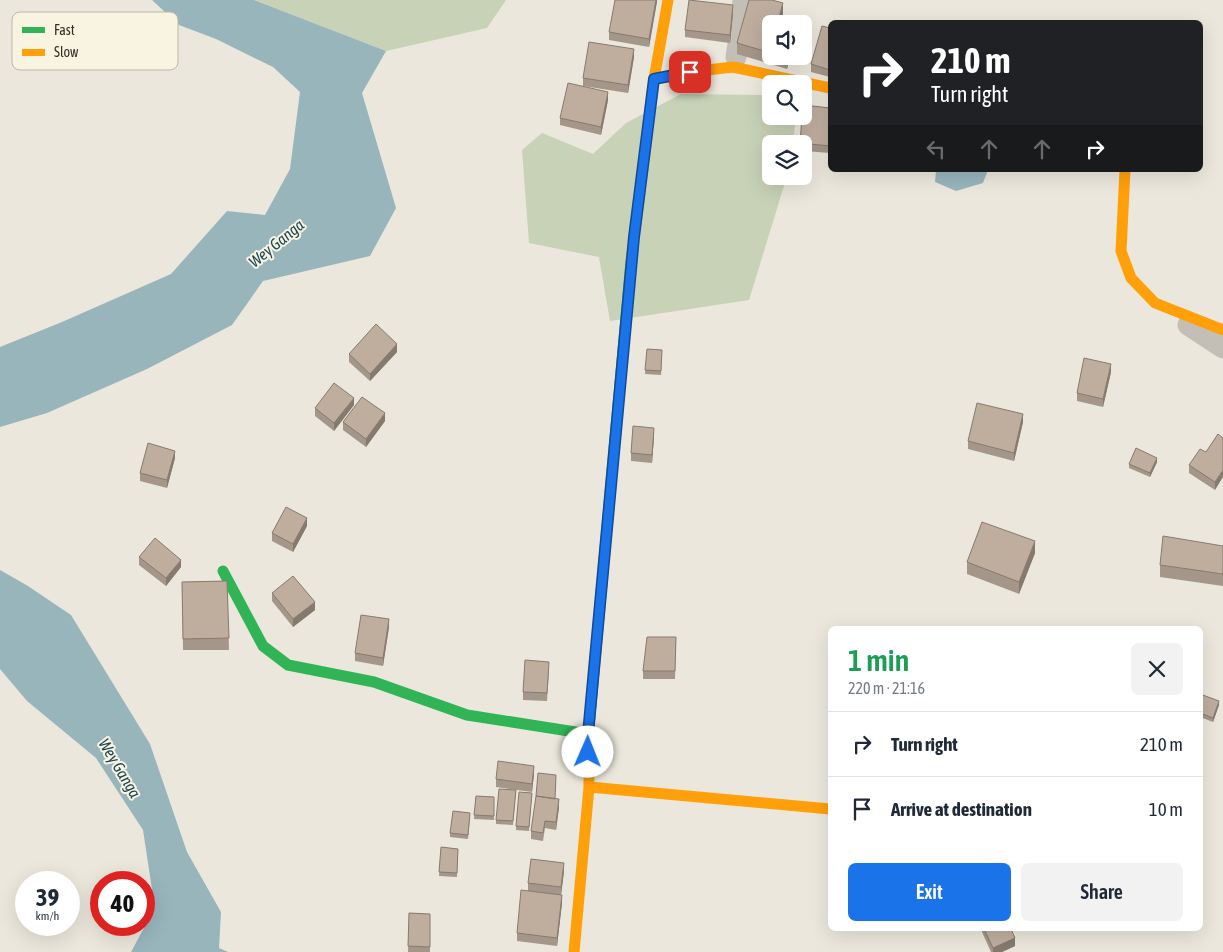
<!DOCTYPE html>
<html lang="en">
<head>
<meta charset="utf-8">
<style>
  :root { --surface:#fff; --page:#f2f2f3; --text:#1f2937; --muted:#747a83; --line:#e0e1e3; --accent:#1a73e8 }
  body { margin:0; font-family:"Asap Condensed",sans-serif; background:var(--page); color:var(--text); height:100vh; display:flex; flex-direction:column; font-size:19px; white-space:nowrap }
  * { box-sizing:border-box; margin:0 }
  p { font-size:16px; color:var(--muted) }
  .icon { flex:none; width:28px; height:28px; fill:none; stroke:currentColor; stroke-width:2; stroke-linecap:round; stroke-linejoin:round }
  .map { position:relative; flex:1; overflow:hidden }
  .panel { position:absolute; left:828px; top:626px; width:375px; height:305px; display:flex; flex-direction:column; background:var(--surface); border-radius:8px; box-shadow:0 5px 20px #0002 }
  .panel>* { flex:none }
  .hud { position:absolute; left:828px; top:20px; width:375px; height:152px; border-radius:8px; box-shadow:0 5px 20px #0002; background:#202124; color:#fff; overflow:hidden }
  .controls { position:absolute; left:762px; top:15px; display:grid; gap:10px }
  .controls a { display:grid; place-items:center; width:50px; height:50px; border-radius:8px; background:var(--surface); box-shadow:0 5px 20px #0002; font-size:25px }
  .speed { position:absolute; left:15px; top:871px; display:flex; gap:10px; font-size:25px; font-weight:700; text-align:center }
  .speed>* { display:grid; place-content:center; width:65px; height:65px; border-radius:50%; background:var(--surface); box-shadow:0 5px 20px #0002; line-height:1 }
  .speed small { font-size:12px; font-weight:400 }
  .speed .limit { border:8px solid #d22; background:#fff; color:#111 }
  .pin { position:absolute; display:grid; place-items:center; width:42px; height:42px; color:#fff; margin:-21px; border-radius:10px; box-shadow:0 2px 8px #0006 }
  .me { position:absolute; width:55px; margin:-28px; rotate:1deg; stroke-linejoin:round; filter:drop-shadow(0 0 4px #0008) }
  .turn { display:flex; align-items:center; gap:18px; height:105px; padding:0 20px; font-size:22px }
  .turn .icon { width:65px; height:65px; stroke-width:2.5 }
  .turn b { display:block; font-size:35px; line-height:42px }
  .lanes { display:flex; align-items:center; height:48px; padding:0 20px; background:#0003; justify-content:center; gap:25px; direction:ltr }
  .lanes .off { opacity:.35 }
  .round { display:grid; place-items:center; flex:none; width:52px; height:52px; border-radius:8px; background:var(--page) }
  .summary { display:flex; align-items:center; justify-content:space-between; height:85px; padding:0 20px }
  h1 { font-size:30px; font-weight:600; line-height:38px; color:#1e9e55 }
  .button { display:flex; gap:10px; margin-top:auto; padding:10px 20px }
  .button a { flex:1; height:58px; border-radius:8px; background:var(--accent); color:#fff; font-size:20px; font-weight:600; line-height:58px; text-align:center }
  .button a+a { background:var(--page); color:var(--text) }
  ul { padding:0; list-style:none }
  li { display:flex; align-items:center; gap:15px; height:65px; padding:0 20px; border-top:1px solid var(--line) }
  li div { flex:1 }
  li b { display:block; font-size:19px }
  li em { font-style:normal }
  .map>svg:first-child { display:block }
  .green { fill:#c7d2b6 }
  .water { fill:#98b5bc }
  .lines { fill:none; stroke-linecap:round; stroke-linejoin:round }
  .street { stroke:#c4bfb6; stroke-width:21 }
  .fast { stroke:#30b455; stroke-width:11 }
  .slow { stroke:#ff9f0a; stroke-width:11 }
  .wall { fill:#a49688 }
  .shaded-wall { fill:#867a6f }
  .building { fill:#bfae9e; stroke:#867a6f }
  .route-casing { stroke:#114b97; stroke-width:12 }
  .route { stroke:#1a73e8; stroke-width:9 }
  .labels { text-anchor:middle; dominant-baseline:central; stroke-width:4; stroke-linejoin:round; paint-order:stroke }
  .water-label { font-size:16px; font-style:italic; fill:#1a4655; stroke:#f9f3e2 }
  .key { fill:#f9f3e2; stroke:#beb7a9; stroke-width:1 }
  .key-label { font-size:14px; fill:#332c25 }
</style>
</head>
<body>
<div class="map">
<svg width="1223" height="952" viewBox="0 0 1223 952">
  <rect width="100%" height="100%" fill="#ebe7dc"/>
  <!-- green -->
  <path class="green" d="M254 0H506L487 28 386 51Z
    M681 94 771 95V116H796L793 144H771V176H787L749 300 610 321 599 257 529 243 522 150 542 133 593 154 626 123Z"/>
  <!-- water -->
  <path class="water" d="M152 0H254L386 51 362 93 396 208 370 256 263 281 232 325 147 369 47 413 0 427V347L62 322 171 274 227 211 265 215 290 169 300 92 273 67 216 39 179 25Z
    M936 170H988L983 183 956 191 935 182Z
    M0 570 28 586 71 615 150 744 187 852 221 912 219 948 228 952H131L145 926 153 896 143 830 96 758 27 701 0 669Z"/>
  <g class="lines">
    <!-- street -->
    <path class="street" d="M736 57 741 26 743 0
      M1188 325 1223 348"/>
    <!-- fast -->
    <path class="fast" d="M223 571 263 646 288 665 374 682 467 715 588 734
      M589 727 631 261"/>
    <!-- slow -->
    <path class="slow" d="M654 79 690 72 733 67 830 88
      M1125 170 1121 251 1131 278 1155 303 1223 330
      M631 261 654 79 668 0
      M589 787 830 809
      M574 952 589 787V727"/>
  </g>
  <!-- wall -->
  <path class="wall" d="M657 0 649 47 609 40V32Z
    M733 13 730 43 685 37V30Z
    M783 15 782 17 796 24H771V56H790L787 69 737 54V43Z
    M830 28V77L811 72V64Z
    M634 57 628 93 583 86V78Z
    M608 100 601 135 560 125V118Z
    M830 108V153L804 151V144H800V143Z
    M647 349 662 350 661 375 645 374Z
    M397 352 370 381 349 362V354Z
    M1111 372 1103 407 1077 401V393Z
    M354 405 334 431 315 416V408Z
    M385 421 366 447 343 430V422Z
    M1023 422 1014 461 968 449V441Z
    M1218 434 1215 490 1189 473V465L1206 452Z
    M654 436 652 463 631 461V453Z
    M175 458 167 488 140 481V473Z
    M1157 462 1150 477 1129 468V464Z
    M307 526 293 552 272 541V533Z
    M1223 546V586L1160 577V565Z
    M1035 553 1019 594 967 574V562Z
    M139 557 181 567 166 586 139 565Z
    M227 581 229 650H183L182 582Z
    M272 593 315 610 293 627 272 601Z
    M389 627 383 666 355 661V653Z
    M676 637 675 679H643V671Z
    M549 670 547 701 523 700V692Z
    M1200 694 1219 705 1213 722 1200 717Z
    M534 774 532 792 496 787V779Z
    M516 790 513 825 496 824V820Z
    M532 793 529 831 516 830V826Z
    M476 796 494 797V820L474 819Z
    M555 799 559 807 556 830 545 828 543 841 531 839V831Z
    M470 817 468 839 450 837V833Z
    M441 847 458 849 457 877 439 876Z
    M564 871 561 895 562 903 557 946 517 941V933L552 894 528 891V883Z
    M409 913 430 914V952H408Z
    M982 929H1011L1015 946 1002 952H991L982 932Z"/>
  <!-- shaded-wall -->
  <path class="shaded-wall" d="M656 0H657V2L649 47V39Z
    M783 3V15L781 24 779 17Z
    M733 5V13L730 43V35Z
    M634 49V57L628 93V85Z
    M787 56H790L787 69Z
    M608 92V100L601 135V127Z
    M397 344V352L370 381V374Z
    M1111 364V372L1103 407V399Z
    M354 398V405L334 431V423Z
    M385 413V421L366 447V439Z
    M1023 414V422L1014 461V453Z
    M654 428V436L652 463V455Z
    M175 451V458L167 488V480Z
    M1157 458V462L1150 477V473Z
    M1223 470V477L1215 490V482Z
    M307 518V526L293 552V544Z
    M1035 541V553L1019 594V582Z
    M181 560V567L166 586V578Z
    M315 602V610L293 627V619Z
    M389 619V627L383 666V658Z
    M1219 701V705L1213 722V718Z
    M534 766V774L532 792V784Z
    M559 799V807L556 830V822Z
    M564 863V871L561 895V887Z
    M562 895V903L557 946V938Z
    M1015 938V946L1002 952H993V948Z"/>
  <!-- building -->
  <path class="building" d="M615 0H656L649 39 609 32Z
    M689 0 733 5 730 35 685 30Z
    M749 0H772L783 3 779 17 796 21V24H771V53L737 43Z
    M822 26 830 28V70L811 64Z
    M589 42 634 49 628 85 583 78Z
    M568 83 608 92 601 127 560 118Z
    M804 105 830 108V146L800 143 802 116H804Z
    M376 324 397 344 370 374 349 354Z
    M647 349 662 350 661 371 645 370Z
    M1084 358 1111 364 1103 399 1077 393Z
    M334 383 354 398 334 423 315 408Z
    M362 397 385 413 366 439 343 422Z
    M977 403 1023 414 1014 453 968 441Z
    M633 426 654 428 652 455 631 453Z
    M1218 434 1223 438V470L1215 482 1189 465 1200 449 1206 452Z
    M148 443 175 451 167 480 140 473Z
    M1136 448 1157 458 1150 473 1129 464Z
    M286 507 307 518 293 544 272 533Z
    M982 522 1035 541 1019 582 967 562Z
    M1163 536 1223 546V574L1160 565Z
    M155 538 181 560 166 578 139 557Z
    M293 576 315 602 293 619 272 593Z
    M227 581 229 638 183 639 182 582Z
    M361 615 389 619 383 658 355 653Z
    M647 637H676L675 671H643Z
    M525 660 549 662 547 693 523 692Z
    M1200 694 1219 701 1213 718 1200 713Z
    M498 761 534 766 532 784 496 779Z
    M538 773 556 775 555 799 536 796Z
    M499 789 516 790 513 821 496 820Z
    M519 792 532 793 529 827 516 826Z
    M476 796 494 797V816L474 815Z
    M536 796 559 799 556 822 545 821 543 833 531 831Z
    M453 811 470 813 468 835 450 833Z
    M441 847 458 849 457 873 439 872Z
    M531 859 564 863 561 887 528 883Z
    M521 890 562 895 557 938 517 933Z
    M409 913 430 914V947L408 946Z
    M984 929H1011L1015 938 993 948Z"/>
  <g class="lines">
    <!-- route casing -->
    <g class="route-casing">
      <path id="route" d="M588 752V734L634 237 654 79 690 72"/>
    </g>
    <!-- route -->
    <use href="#route" class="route"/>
  </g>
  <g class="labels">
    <!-- water labels -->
    <g class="water-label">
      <text transform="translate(276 243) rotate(-39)">Wey Ganga</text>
      <text transform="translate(120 768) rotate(59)">Wey Ganga</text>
    </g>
  </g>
  <!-- legend -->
  <rect x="12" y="12" width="166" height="58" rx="8" class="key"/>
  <rect x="22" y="27" width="23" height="6" fill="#30b455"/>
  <rect x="22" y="49" width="23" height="7" fill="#ff9f0a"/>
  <g class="key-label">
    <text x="54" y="35">Fast</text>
    <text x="54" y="57">Slow</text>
  </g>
</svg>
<div class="controls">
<a><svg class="icon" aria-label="sound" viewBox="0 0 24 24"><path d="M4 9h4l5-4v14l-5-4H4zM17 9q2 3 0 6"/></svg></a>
<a><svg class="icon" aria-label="search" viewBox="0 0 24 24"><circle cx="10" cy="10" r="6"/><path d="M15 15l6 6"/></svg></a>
<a><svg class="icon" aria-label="layers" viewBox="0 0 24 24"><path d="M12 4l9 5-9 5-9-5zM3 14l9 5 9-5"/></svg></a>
</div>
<div class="speed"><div>39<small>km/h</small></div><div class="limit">40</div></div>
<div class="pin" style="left:690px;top:72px;background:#d93025"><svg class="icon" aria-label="arrive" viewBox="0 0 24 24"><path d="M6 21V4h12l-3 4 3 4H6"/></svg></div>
<svg class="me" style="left:588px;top:752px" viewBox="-20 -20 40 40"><circle r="19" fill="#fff"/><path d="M0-13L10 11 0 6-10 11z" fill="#1a73e8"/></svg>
<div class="hud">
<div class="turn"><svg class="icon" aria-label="right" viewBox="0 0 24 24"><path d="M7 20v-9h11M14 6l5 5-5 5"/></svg><div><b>210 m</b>Turn right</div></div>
<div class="lanes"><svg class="icon off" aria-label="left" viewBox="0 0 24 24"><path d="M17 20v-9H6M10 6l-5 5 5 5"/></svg><svg class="icon off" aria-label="ahead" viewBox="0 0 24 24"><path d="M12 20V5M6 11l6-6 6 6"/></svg><svg class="icon off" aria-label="ahead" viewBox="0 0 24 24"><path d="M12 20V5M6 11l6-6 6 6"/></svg><svg class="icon" aria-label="right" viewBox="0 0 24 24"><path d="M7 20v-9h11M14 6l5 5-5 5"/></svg></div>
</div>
<section class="panel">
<div class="summary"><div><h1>1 min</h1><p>220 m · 21:16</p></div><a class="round"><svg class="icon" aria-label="close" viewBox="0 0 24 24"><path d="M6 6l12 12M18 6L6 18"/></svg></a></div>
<ul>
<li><svg class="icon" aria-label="right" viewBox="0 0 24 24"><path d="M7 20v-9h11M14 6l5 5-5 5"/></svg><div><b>Turn right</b></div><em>210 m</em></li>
<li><svg class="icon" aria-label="arrive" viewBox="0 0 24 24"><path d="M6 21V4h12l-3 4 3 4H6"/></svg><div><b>Arrive at destination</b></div><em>10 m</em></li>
</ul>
<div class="button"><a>Exit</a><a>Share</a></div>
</section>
</div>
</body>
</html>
